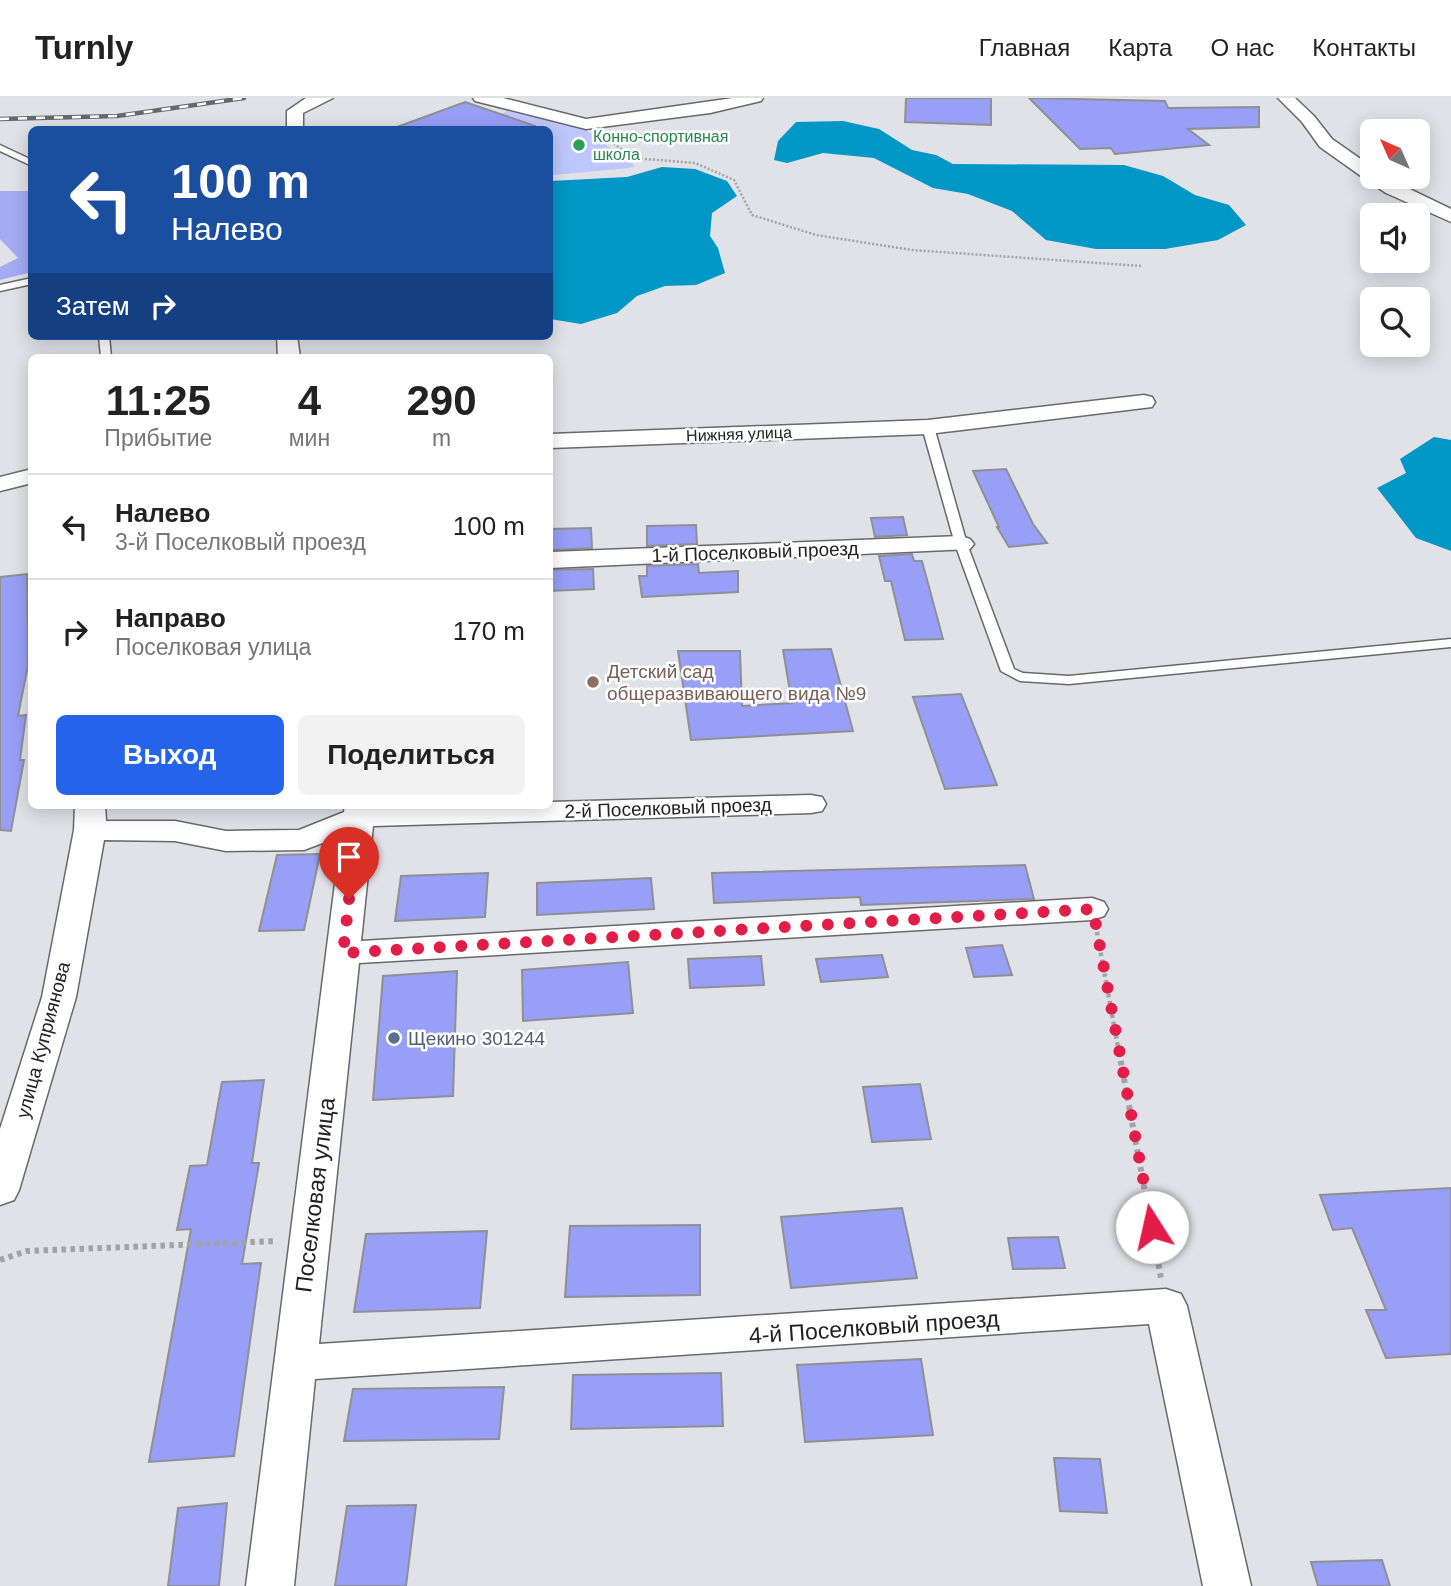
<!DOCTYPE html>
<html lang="ru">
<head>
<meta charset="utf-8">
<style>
  :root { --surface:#fff; --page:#f2f2f2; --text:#222; --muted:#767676; --line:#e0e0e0; --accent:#2563eb }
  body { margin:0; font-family:Arial,sans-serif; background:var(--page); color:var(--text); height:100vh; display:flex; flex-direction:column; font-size:26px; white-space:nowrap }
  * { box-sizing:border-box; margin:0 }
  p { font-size:23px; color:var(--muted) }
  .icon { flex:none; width:38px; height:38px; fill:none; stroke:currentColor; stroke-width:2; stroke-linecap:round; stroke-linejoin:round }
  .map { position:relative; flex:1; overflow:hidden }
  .panel { position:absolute; left:28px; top:256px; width:525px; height:455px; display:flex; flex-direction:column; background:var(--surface); border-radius:10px; box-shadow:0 4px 18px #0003 }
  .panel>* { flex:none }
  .banner { position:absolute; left:28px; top:28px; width:525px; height:214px; border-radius:10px; box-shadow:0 4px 18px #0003; background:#1a4fa0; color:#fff; overflow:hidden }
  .needle { width:46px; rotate:315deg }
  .buttons { position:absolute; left:1360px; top:21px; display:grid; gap:14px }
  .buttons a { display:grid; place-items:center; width:70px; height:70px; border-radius:10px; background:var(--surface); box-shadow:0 4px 18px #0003; font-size:35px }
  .pin { position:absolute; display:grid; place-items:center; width:60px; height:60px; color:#fff; margin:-72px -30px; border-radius:50% 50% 50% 0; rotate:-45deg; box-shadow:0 0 7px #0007 }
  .pin .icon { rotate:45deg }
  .me { position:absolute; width:77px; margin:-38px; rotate:350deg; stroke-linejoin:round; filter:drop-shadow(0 0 5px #0008) }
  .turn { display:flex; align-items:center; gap:24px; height:147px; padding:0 28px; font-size:32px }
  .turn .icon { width:91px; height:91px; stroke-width:2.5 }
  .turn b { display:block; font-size:49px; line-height:60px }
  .then { display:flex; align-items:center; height:66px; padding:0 28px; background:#0003; gap:14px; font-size:26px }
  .eta { display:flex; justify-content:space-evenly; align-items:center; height:119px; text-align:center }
  .eta b { font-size:42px; font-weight:600; line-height:49px }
  .cta { display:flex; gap:14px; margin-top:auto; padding:14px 28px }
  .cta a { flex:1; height:80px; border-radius:10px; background:var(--accent); color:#fff; font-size:28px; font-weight:600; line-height:80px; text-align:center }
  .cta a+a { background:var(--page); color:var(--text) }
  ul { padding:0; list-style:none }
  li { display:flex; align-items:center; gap:21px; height:105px; padding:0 28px; border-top:2px solid var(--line) }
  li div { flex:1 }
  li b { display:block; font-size:26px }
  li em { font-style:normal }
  header { display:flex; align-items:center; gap:42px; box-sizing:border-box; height:98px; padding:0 35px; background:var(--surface); border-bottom:2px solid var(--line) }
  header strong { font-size:33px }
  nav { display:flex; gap:38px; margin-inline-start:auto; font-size:24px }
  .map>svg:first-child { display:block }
  .green { fill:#bfc6fb }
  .forest { fill:#a4abf2 }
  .water { fill:#0197c7 }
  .building { fill:#979ff6; stroke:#8f9094; stroke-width:2 }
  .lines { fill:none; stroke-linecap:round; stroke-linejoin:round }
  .lane-casing { stroke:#68686d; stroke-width:3 }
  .street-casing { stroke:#68686d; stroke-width:3 }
  .path-far2 { stroke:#a2a3a7; stroke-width:2.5; stroke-dasharray:2 2; stroke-linecap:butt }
  .path-far1 { stroke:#a2a3a7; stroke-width:4.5; stroke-dasharray:3.5 3.5; stroke-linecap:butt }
  .path { stroke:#a2a3a7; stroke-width:6; stroke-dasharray:4.5 4.5; stroke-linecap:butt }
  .lane { fill:#fff; fill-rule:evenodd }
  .street { fill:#fff; fill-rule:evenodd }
  .rail-casing { stroke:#67686b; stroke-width:4.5 }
  .rail { stroke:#fff; stroke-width:2.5; stroke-dasharray:9; stroke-linecap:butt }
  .route { stroke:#e11d48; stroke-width:12; stroke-dasharray:0 21.6 }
  .leisure-dot { fill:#2e9e5b; stroke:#fff; stroke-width:2.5 }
  .education-dot { fill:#8d6e63; stroke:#fff; stroke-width:2.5 }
  .service-dot { fill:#5c6f8a; stroke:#fff; stroke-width:2.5 }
  .labels { text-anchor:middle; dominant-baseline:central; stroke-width:5; stroke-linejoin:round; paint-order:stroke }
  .far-leisure-label { font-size:16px; fill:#27864d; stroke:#fff; text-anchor:start }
  .far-street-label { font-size:16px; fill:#222224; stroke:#fff }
  .street-label { font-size:19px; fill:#222224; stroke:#fff }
  .education-label { font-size:19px; fill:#785e54; stroke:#fff; text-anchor:start }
  .service-label { font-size:19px; fill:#4e5e75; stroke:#fff; text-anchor:start }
  .near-street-label { font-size:23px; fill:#222224; stroke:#fff }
</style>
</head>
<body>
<header>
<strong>Turnly</strong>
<nav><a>Главная</a><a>Карта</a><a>О нас</a><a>Контакты</a></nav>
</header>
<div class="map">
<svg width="1451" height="1488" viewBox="0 0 1451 1488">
  <rect width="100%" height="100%" fill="#e1e2e7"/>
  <!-- green -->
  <path class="green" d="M510 12 579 27 635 68 629 70 554 77 550 75V32H465Z"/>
  <!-- forest -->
  <path class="forest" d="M0 93H31L32 174 0 182V169L18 160 0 141Z"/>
  <!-- water -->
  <path class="water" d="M843 23 879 31 912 52 936 57 953 66 1124 67 1163 78 1195 97 1229 107 1246 127 1218 142 1165 151H1096L1046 142 1012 113 968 96 933 90 874 60 823 55 787 65 774 62 778 43 796 24Z
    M662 69 695 71 727 83 737 98 712 115 710 138 718 150 725 175 696 187 665 188 637 198 617 215 581 226 550 221V83L627 79Z
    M1434 339 1451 342V453L1416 440 1377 390 1406 375 1400 361Z"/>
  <!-- building -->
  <path class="building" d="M906 0H991V27L905 24Z
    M1029 0 1165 3 1168 10 1259 9V29L1188 31 1209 47 1115 56 1111 50 1080 51Z
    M465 4 535 28 534 32H397V29Z
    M1006 371 1033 426 1047 445 1009 449 997 429H999L973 373Z
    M903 419 907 437 875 439 871 420Z
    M696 427 697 446 647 448V428Z
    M591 430 592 450 550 452V431Z
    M912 456 914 463H922L943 541 905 542 891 483H885L879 458Z
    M698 466 699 475 738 473V494L642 499 639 478H647V468Z
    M593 471 594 491 550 493V472Z
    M27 476 28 567 18 618 26 617 20 662H24L11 733 0 732V479Z
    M831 551 853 633 691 642 678 553H740L742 608 792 605 783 552Z
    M961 596 997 687 945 691 913 599Z
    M320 756 304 832 259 833 277 757Z
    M1025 767 1034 801 861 807 860 799 714 805 712 775Z
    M488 775 485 819 395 823 401 778Z
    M651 780 654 811 537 817V785Z
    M1002 847 1012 877 974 879 966 850Z
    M882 857 888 879 821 884 816 861Z
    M761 858 764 887 690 890 688 861Z
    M628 864 633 915 523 923 522 872Z
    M457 873 453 998 373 1002 383 878Z
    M264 982 252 1065H259L242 1166 261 1165 234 1358 149 1364 191 1131 177 1132 190 1068 207 1067 222 984Z
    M920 986 931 1041 872 1044 863 989Z
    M1451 1090V1256L1386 1260 1366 1212H1386L1352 1130 1333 1132 1320 1097Z
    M902 1110 917 1180 791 1190 781 1119Z
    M700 1127V1197L565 1199 570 1128Z
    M487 1133 480 1210 354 1214 366 1136Z
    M1058 1139 1065 1170 1013 1171 1008 1140Z
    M921 1261 933 1337 805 1344 797 1267Z
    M721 1275 723 1328 571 1331 573 1277Z
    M504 1289 499 1341 344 1343 353 1291Z
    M1054 1360 1100 1361 1107 1415 1060 1413Z
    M227 1405 219 1488H168L178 1410Z
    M416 1407 406 1488H335L347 1408Z
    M1382 1462 1390 1488H1318L1311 1464Z"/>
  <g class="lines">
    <!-- lane casing -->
    <g class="lane-casing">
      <path id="lane" d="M0 47 32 62V68L0 53Z
        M32 180V186L0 193V187Z
        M99 238H109L111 259H101Z
        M928 326 934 329 967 446 1014 571 1023 575 1069 578 1451 541V549L1069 586 1020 583 1001 573 955 446 922 329Z"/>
    </g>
    <!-- street casing -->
    <g class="street-casing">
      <path id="street" d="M306 0H333L303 15V32H287V13Z
        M473 0H503L586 21 733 0H763L761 3 710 15 586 31 475 3Z
        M1278 0H1295L1314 18 1332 41 1372 69V79H1385L1451 111V124L1386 95 1368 83 1320 49 1302 24Z
        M277 238H297L300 259H278Z
        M1144 297 1152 299 1155 304 1152 309 928 336 550 350V336L928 322Z
        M32 371V385L0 393V379Z
        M961 438 970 441 974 446 970 451 550 470V454Z
        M811 697 822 699 826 706 822 713 811 715 373 728 361 843 1092 800 1104 804 1108 811 1104 818 1092 822 359 865 319 1246 1166 1191 1181 1196 1187 1208 1251 1488H1203L1149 1226 315 1281 294 1488H246L341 738 304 752 226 753 175 743 104 742 76 899 19 1092 14 1102 0 1107V1031L42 899 74 732 75 707H105L106 723H175L226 733 299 732 344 714 345 707H375V709L550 707V704Z"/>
    </g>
    <!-- path-far2 -->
    <path class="path-far2" d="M607 41 634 60 695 65 734 82 752 117 816 137 912 152 1141 168"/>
    <!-- path-far1 -->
    <path class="path-far1" d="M1097 834 1119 955"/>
    <!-- path -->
    <path class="path" d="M1119 954 1161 1180
      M0 1162 27 1153 277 1143"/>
    <!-- lane -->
    <use href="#lane" class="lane"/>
    <!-- street -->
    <use href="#street" class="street"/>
    <!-- rail casing -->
    <g class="rail-casing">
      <path id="rail" d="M0 21 117 18 244 0"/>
    </g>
    <!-- rail -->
    <use href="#rail" class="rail"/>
  </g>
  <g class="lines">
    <!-- route -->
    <path class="route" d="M349 801 343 855 1093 811 1152 1129"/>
  </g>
  <!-- markers -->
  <circle class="leisure-dot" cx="579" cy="47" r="7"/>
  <circle class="education-dot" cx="593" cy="584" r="7"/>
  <circle class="service-dot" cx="394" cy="940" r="7"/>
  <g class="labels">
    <!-- far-leisure labels -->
    <g class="far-leisure-label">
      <text x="593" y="38">Конно-спортивная<tspan x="593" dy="18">школа</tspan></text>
    </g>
    <!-- far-street labels -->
    <g class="far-street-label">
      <text transform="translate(739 336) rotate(-2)">Нижняя улица</text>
    </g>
    <!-- street labels -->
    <g class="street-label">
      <text transform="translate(755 454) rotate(-2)">1-й Поселковый проезд</text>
      <text transform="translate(668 710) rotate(-2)">2-й Поселковый проезд</text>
      <text transform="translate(43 942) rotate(-75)">улица Куприянова</text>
    </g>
    <!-- education labels -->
    <g class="education-label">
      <text x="607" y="573">Детский сад<tspan x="607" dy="22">общеразвивающего вида №9</tspan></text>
    </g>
    <!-- service labels -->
    <g class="service-label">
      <text x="408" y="940">Щекино 301244</text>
    </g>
    <!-- near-street labels -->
    <g class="near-street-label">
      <text transform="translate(315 1097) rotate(-83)">Поселковая улица</text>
      <text transform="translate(874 1229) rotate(-4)">4-й Поселковый проезд</text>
    </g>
  </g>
</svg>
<div class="buttons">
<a><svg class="needle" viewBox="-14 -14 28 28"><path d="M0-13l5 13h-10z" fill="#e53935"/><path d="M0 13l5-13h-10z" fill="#767676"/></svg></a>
<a><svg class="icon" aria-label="sound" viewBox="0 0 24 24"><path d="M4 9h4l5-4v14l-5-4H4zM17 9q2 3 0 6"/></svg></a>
<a><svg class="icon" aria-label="search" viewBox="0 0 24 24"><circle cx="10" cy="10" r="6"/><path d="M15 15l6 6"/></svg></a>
</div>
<div class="pin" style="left:349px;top:801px;background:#d93025"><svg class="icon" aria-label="arrive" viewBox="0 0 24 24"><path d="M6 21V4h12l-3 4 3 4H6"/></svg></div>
<svg class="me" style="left:1152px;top:1129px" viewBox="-20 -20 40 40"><circle r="19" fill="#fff"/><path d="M0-13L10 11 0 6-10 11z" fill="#e11d48"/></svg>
<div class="banner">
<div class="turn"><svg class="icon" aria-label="left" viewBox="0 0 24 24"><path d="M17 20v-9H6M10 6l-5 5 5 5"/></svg><div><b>100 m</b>Налево</div></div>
<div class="then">Затем<svg class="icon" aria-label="right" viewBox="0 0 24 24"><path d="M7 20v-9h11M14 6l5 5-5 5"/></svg></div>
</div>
<section class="panel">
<div class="eta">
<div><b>11:25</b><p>Прибытие</p></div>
<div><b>4</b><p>мин</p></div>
<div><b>290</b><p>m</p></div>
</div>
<ul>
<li><svg class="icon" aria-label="left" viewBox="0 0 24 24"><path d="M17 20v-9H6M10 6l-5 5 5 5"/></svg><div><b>Налево</b><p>3-й Поселковый проезд</p></div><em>100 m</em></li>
<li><svg class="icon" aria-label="right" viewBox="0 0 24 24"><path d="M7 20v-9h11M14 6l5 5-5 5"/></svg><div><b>Направо</b><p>Поселковая улица</p></div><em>170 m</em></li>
</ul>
<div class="cta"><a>Выход</a><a>Поделиться</a></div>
</section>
</div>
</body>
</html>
